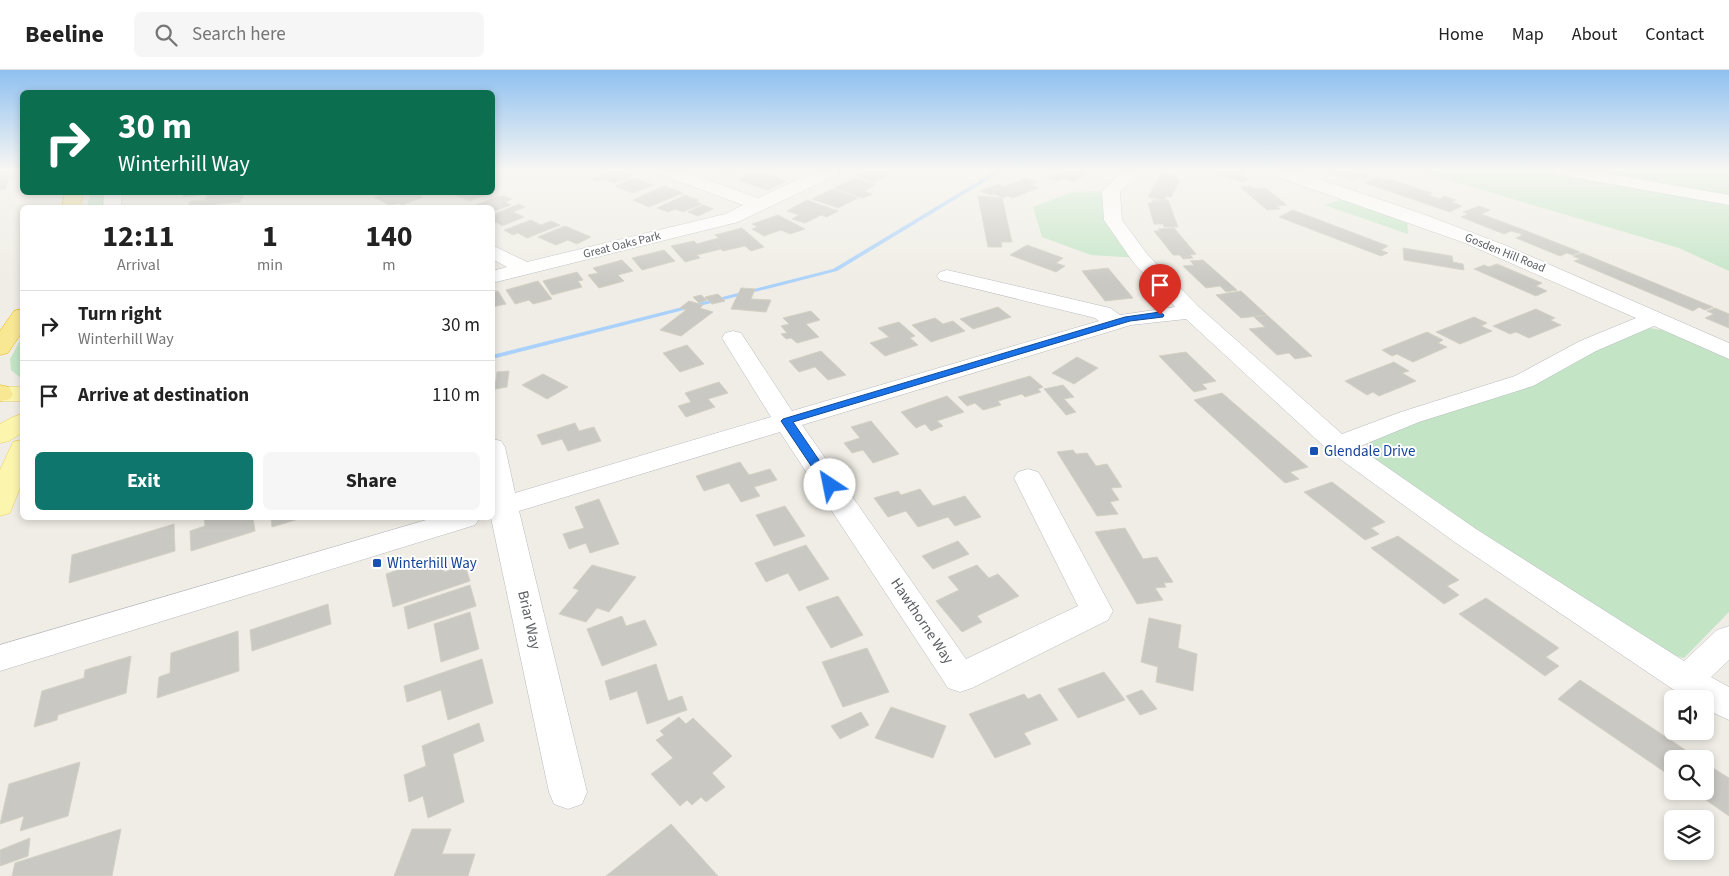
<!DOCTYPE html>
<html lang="en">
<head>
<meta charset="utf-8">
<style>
  :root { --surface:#fff; --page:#f6f6f6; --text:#222; --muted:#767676; --line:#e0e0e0; --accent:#0f766e }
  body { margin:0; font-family:"Source Sans 3",sans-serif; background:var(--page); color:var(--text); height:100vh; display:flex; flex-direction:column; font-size:19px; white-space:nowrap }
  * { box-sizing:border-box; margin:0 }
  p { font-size:16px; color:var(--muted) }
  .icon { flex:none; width:28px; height:28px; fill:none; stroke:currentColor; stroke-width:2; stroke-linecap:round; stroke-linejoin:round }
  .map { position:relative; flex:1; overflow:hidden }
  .sheet { position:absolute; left:20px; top:135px; width:475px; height:315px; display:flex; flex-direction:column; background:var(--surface); border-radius:8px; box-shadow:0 2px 8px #0003 }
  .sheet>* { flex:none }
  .banner { position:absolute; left:20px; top:20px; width:475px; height:105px; border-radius:8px; box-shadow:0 2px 8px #0003; background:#0b6e4f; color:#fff; overflow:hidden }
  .buttons { position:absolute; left:1664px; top:620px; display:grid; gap:10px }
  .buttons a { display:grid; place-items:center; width:50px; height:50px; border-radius:8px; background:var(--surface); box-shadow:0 2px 8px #0003; font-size:25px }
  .pin { position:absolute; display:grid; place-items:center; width:42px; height:42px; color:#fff; margin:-51px -21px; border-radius:50% 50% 50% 0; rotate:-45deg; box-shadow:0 0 5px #0007 }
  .pin .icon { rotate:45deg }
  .me { position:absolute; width:55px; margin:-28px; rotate:326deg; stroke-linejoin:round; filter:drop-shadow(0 0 4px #0008) }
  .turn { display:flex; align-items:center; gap:18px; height:105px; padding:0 15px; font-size:22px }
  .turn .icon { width:65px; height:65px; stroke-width:2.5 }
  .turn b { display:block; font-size:35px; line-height:42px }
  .eta { display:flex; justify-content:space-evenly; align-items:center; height:85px; text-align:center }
  .eta b { font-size:30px; font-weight:700; line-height:35px }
  .button { display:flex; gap:10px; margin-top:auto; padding:10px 15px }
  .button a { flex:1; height:58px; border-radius:8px; background:var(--accent); color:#fff; font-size:20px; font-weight:700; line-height:58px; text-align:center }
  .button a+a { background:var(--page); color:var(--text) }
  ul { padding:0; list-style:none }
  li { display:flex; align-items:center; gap:15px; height:70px; padding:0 15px; border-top:1px solid var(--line) }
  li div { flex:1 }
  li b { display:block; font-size:19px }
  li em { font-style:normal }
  header { display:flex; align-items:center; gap:30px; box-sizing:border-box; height:70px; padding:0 25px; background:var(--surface); border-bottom:1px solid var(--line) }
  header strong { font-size:24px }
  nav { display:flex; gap:28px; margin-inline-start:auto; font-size:18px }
  .search { width:350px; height:45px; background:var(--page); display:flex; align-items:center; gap:12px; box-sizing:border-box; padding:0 18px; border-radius:8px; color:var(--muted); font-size:19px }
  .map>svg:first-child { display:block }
  .green { fill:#c3e5c6 }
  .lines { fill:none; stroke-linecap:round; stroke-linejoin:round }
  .stream { fill:#a9d1fb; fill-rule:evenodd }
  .building { fill:#cac8c2; stroke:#d3d0c4 }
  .minor-casing { stroke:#b8babe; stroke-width:1 }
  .major-casing { stroke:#ebd062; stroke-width:1 }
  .highway-casing { stroke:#eab60a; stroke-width:1 }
  .minor { fill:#fff; fill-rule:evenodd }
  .major { fill:#fbf5ad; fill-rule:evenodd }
  .highway { fill:#f8e793; fill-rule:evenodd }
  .route { fill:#1a73e8; stroke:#114b97 }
  .transit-dot { fill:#1a4fb4; stroke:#fff; stroke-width:2 }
  .labels { text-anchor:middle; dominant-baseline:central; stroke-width:4; stroke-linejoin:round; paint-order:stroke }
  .far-street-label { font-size:12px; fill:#5d6065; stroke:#fff }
  .transit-label { font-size:15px; fill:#164399; stroke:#fff; text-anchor:start }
  .street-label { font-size:15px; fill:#5d6065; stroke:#fff }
</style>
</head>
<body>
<header>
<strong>Beeline</strong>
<div class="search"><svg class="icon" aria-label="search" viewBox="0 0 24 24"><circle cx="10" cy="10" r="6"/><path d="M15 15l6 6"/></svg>Search here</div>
<nav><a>Home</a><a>Map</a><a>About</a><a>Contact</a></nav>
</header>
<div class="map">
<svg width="1729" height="806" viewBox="0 0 1729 806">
  <rect width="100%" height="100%" fill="#efede5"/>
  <!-- green -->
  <path class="green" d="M1414 100H1729V201L1679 178Z
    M1111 121 1113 150 1140 188 1091 185 1042 167 1033 137 1072 122Z
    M90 123H106L103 137 87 138Z
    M1351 127 1407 147 1408 164 1324 135Z
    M1643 257 1674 262 1729 288V542L1684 588 1648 579 1365 385 1368 371Z
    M22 267V309L11 300 10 289Z"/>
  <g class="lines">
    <!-- stream -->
    <path class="stream" d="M997 100H1004L837 201 492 289V285L833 199Z"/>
  </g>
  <!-- building -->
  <path class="building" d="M16 100 14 108 0 110V101Z
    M613 100H620L632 106 614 113 603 109 597 111 590 109Z
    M715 100H743L730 105Z
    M868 100H887L894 102 873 112 855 106Z
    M1062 100H1092L1074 112 1064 109 1059 111 1048 108Z
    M1205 100H1239L1247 102 1241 106 1249 108 1243 112Z
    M1319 100H1349L1369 106 1364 109 1358 107 1353 110Z
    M755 101 786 111 768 120 737 110Z
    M1161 104 1176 106 1175 109 1180 110 1171 127 1166 126 1165 130 1148 127Z
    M1376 107 1385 110 1389 109 1432 123 1428 125 1440 129 1444 126 1456 130 1452 132 1462 136 1450 142 1365 113Z
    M635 108 653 115 633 123 615 116Z
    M855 108 876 115 864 121 872 124 863 128 834 118Z
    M1026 108 1037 112 1031 115 1038 118 1013 128 1007 126 1003 128 994 124 991 125 980 121 998 114 1004 117Z
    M9 109 5 119 0 120V110Z
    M664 116 683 123 649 137 633 130Z
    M1250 116 1253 118H1265L1287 135 1276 136 1280 139 1267 140 1240 117Z
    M833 119 858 128 838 138 812 129Z
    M186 122H219L183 127Z
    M396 122H413L423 127 402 135 398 133 391 136 374 127Z
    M457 122H492L470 131 453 124Z
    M245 123 240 132 217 134 215 138H182L187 137 191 131 205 130 207 126Z
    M685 125 699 130 696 132 702 134 683 142 675 139 668 142 657 138Z
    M504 126 512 129 505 132 511 135 492 142V138L473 136 496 127Z
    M978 126 1002 128 1012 172H1001L1002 177H988Z
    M807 130 838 141 827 147 821 145 805 153 792 149 799 145 787 141Z
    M1152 130H1168L1178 157H1164L1163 154H1154L1148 133H1153Z
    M519 134 525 137 513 142 524 147 502 156 496 152 492 154V145Z
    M703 135 713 139 698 146 688 142Z
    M1479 136 1490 140 1481 144 1524 160 1518 163 1511 161 1504 164 1461 147 1468 144 1463 142Z
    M1293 140 1388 176 1381 180 1388 183 1381 186 1279 147Z
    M778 145 805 159 790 164 781 160 764 166 752 159 758 157 752 154Z
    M531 150 541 155 551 151 560 155 527 168 518 163 513 165 504 160Z
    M565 156 591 167 577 174 568 170 556 175 538 167Z
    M742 158 764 177 751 181 745 176 723 181 711 170 719 168 715 165Z
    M1174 158 1196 184 1190 185 1193 188 1183 189 1180 185H1173L1154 161H1160L1158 159Z
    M1524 160 1580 182 1573 185 1567 183 1560 186 1516 168 1523 165 1518 163Z
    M711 170 721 179 697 185 700 188 685 192 671 176 694 171 697 174Z
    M1027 175 1063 188 1056 193 1065 196 1056 202 1010 185Z
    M1403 178 1452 186 1453 192 1463 194 1464 200 1404 190Z
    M664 180 675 191 642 200 632 188Z
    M1582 183 1713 237 1705 240 1699 237 1693 241 1574 191 1580 189 1573 186Z
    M622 190 633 201 618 205 624 211 599 218 588 205 598 203 593 198Z
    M1203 190 1237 220 1226 222 1220 216 1206 218 1183 196 1194 195 1190 191Z
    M1497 194 1542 213 1536 216 1547 221 1536 226 1474 199 1484 195 1489 197Z
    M1108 198 1133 228 1105 231 1082 201Z
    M577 202 583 210 578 211 582 217 552 225 543 211Z
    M538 211 552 229 533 234 529 230 515 234 506 220Z
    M741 218 755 219 751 229 771 230 766 242 731 239Z
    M498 221 506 234 492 237V222Z
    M1241 221 1267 245 1241 248 1216 225Z
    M718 224 725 231 712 234 705 227Z
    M701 225 707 230 699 233 693 227Z
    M689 231 703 235 700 238 713 242 681 266 660 260 686 240 680 238Z
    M998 237 1011 247 973 259 960 249Z
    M1715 238 1729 244V258L1705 248 1714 244 1707 241Z
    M1536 239 1555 248 1550 250 1561 255 1529 268 1516 262 1510 264 1493 256Z
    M811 241 820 250 806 254 819 267 797 273 791 268 786 269 781 264 787 263 781 256 789 254 783 248Z
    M1267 245 1312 286 1295 289 1289 283 1277 285 1249 259 1265 257 1254 247Z
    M1474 247 1487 253 1481 256 1492 261 1460 274 1436 262Z
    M935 248 943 254 953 251 965 261 931 272 912 255Z
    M899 252 915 266 910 268 918 275 885 286 870 273 889 267 878 258Z
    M1427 262 1443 270 1438 273 1447 277 1413 292 1397 284 1392 286 1382 280Z
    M687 275 704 294 680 302 663 283Z
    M821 281 846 305 828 310 815 297 799 302 789 291Z
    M1186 282 1216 311 1202 314 1207 319 1194 322 1159 286Z
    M1077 287 1098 298 1074 314 1052 303Z
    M1394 292 1409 301 1402 303 1416 311 1379 326 1373 322 1367 325 1345 311Z
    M509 301 507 317 495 319 497 302Z
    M543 304 568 317 547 329 522 315Z
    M1030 306 1043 317 1038 319 1041 322 1025 327 1022 324 998 331 1001 335 983 340 975 333 967 336 958 327Z
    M719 312 728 323 708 329 715 337 686 347 678 336 691 332 685 323Z
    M1063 315 1074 327 1064 329 1076 342 1066 345 1044 319Z
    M1222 323 1308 397 1290 402 1299 409 1285 413 1194 330Z
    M947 326 964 342 937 351 943 356 931 361 925 354 916 358 901 342Z
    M871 351 899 384 873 393 863 380 852 383 844 373 860 368 851 357Z
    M575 353 579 361 594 357 601 371 568 381 562 369 542 375 537 365Z
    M1073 380 1076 384 1087 383 1096 396 1107 394 1122 417 1111 418 1119 430 1110 432 1118 444 1097 446 1057 382Z
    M740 392 749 405 770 399 777 410 754 417 760 426 741 432 729 413 704 421 696 406Z
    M1332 412 1385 452 1371 458 1379 464 1365 470 1304 422Z
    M920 419 933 436 965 426 981 447 955 456 948 447 918 457 906 441 888 447 874 428 898 421 901 425Z
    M599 429 619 474 590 483 586 473 569 479 563 464 584 458 575 437Z
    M785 436 805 466 774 476 756 445Z
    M204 448H253L255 461 191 481 190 461 205 456Z
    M271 448H302L272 457Z
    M174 454 175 481 69 513 72 485Z
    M1125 458 1143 489 1157 487 1173 512 1164 513 1166 517 1155 518 1163 530 1137 534 1095 462Z
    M1398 466 1459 510 1447 516 1459 525 1444 534 1371 478Z
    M958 471 969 484 933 499 922 486Z
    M806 475 829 509 799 521 788 503 766 512 755 493Z
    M440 486 444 502 465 495 470 511 393 537 386 504Z
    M592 495 636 507 609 542 597 538 586 552 559 544 579 520 573 518Z
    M977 495 989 508 998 504 1019 526 977 546 982 552 962 562 936 531 959 520 948 507Z
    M470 515 476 536 408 559 404 537Z
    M838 526 863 565 831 578 806 537Z
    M1486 528 1559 578 1546 587 1559 596 1545 606 1459 544Z
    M328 534 331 554 252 581 250 560Z
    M470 542 479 579 441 592 434 554Z
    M622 546 626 556 645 550 657 575 602 596 587 559Z
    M1149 548 1181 555 1178 578 1197 584 1193 621 1156 612 1158 597 1141 592Z
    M238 561 239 601 157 628 159 607 170 603 171 583Z
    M867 578 889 622 843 637 822 592Z
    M131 586 126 623 58 645 57 650 34 657 42 621 84 608 85 600Z
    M482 589 493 633 448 650 441 620 407 632 404 616Z
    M656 594 668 631 682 626 687 640 647 654 637 621 610 630 605 611Z
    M1104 602 1125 630 1078 648 1058 619Z
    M1580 610 1699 689H1672V707L1558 629Z
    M1142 620 1157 639 1140 645 1126 626Z
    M1024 624 1028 629 1040 624 1058 650 1024 663 1031 674 995 688 969 644Z
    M891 637 946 656 933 688 875 668Z
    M861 642 869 655 840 669 831 656Z
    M679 647 686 654 693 648 732 686 712 703 725 717 706 732 701 727 692 735 687 730 680 736 651 704 673 688 656 670 664 665 660 661Z
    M479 653 484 671 453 684 464 732 428 748 423 726 409 732 404 705 426 696 422 676Z
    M80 692 68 746 20 761 24 746 0 754 9 714Z
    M1705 693 1729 708V746L1693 721H1705Z
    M671 754 718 806H606Z
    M121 759 112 806H12L15 793Z
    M412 759H451L442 784H475L468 806H394Z
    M30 768 28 786 0 796V780Z"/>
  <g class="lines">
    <!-- minor casing -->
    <g class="minor-casing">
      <path id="minor" d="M657 100H681L758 128 818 100H840L838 104 738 152 492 213V201L507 197 492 189V175L527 192 725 144 743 135 659 104Z
        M1124 100H1142L1120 122 1122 150 1147 184 1199 237 1342 364 1401 342 1515 306 1580 271 1636 248 1465 173 1269 104 1267 100H1292L1423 144 1507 176 1729 273V289L1654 256 1596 281 1533 316 1419 352 1358 377 1476 459 1684 591 1717 560 1729 556V590L1711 607 1729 617V650L1705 639V629H1688L1674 620 1456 473 1329 381 1186 249 1131 255 802 355 966 589 1078 536 1014 408 1018 402 1028 399 1038 402 1042 408 1113 541 1108 550 972 618 960 622 948 618 780 362 519 441 587 722 582 734 568 739 554 734 549 722 491 448H488H492V369L501 371 505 377 515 423 771 347 722 268 725 263 733 261 741 263 792 341 1099 251 1095 248 940 210 937 206 940 202 947 200 1110 238 1120 245 1175 237 1133 192 1104 150 1102 121Z
        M1552 100H1589L1729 125V135L1560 105 1554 104Z
        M104 122H122L121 138H103Z
        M433 448H480L475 455 0 601V575Z"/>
    </g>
    <!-- major casing -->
    <g class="major-casing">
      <path id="major" d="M0 317H22V331H0Z
        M22 344V363L9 371 0 373V354L13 347Z
        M22 370V413L10 443 0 446V400L13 372Z"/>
    </g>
    <!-- highway casing -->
    <g class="highway-casing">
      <path id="highway" d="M65 122H83L80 138H62Z
        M22 239V262L8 283 0 285V261L14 241Z
        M0 315 9 317 13 324 10 329 0 331Z"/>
    </g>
    <!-- minor -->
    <use href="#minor" class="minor"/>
    <!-- major -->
    <use href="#major" class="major"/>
    <!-- highway -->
    <use href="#highway" class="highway"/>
  </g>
  <!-- sky -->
  <linearGradient id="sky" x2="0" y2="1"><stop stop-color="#8fc0f0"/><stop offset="0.47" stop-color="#f8f7f3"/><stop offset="1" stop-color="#f8f7f3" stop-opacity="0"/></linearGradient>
  <rect width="1729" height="213" fill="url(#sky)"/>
  <!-- route -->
  <path class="route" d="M1160 242 1164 245 1163 247 1130 251 793 352 836 415 834 418H826L781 351 783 349 1125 247Z"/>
  <!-- markers -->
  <g class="transit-dot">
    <rect x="1309" y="376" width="10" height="10" rx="2.5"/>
    <rect x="372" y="488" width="10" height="10" rx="2.5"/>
  </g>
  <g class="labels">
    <!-- far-street labels -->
    <g class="far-street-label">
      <text transform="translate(622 175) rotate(-14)">Great Oaks Park</text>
      <text transform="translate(1505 183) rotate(22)">Gosden Hill Road</text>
    </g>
    <!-- transit labels -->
    <g class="transit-label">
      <text x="1324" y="381">Glendale Drive</text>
      <text x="387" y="493">Winterhill Way</text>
    </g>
    <!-- street labels -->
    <g class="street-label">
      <text transform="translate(529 550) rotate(77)">Briar Way</text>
      <text transform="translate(922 551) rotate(56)">Hawthorne Way</text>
    </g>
  </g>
</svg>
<div class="buttons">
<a><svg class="icon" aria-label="sound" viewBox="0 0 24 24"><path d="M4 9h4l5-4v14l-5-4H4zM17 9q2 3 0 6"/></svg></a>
<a><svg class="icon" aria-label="search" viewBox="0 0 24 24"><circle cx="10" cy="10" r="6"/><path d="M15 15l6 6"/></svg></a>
<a><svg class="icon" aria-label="layers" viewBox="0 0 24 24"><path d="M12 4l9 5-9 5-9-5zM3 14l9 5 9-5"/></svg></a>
</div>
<div class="pin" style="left:1160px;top:245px;background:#d93025"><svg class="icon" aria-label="arrive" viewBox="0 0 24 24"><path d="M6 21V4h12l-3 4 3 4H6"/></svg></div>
<svg class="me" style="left:830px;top:415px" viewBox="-20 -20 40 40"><circle r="19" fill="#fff"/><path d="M0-13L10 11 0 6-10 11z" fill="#1a73e8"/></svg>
<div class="banner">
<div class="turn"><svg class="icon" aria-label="right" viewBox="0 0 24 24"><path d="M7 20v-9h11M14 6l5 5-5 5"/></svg><div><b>30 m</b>Winterhill Way</div></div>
</div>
<section class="sheet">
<div class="eta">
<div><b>12:11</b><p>Arrival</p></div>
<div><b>1</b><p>min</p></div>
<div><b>140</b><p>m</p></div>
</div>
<ul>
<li><svg class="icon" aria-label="right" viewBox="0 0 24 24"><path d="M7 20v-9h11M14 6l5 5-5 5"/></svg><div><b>Turn right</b><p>Winterhill Way</p></div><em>30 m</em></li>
<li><svg class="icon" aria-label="arrive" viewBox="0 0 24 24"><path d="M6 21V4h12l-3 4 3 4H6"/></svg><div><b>Arrive at destination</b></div><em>110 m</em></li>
</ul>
<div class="button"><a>Exit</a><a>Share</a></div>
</section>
</div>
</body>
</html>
